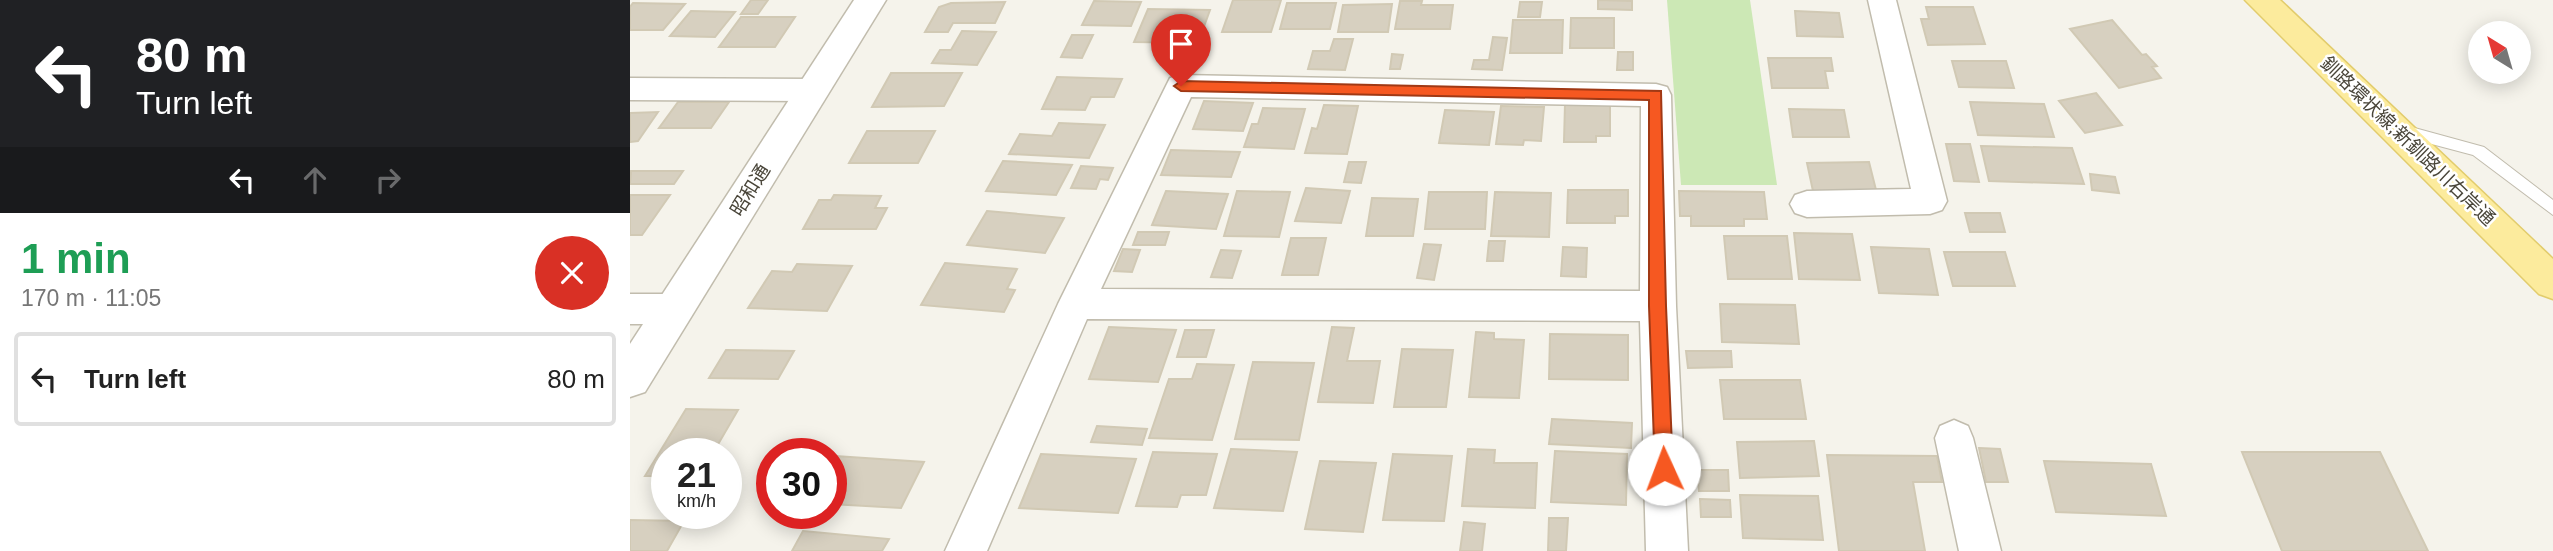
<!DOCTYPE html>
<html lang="en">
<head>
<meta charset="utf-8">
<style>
  :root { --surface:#fff; --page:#f2f2f2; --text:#222; --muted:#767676; --line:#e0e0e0 }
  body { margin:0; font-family:Arial,"Noto Sans JP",sans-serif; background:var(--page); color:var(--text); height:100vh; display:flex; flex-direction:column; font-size:26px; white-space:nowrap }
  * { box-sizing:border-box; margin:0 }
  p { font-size:23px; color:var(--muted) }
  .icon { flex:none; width:38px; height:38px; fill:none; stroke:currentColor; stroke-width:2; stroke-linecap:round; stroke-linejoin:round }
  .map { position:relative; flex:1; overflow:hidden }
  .side { display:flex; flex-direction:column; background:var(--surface); width:630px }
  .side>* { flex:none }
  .guide { background:#202124; color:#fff; overflow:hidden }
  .needle { width:46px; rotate:323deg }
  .fabs { position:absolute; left:1838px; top:21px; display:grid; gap:14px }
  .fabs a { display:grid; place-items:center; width:63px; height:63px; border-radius:50%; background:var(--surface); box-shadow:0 4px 18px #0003; font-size:35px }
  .speed { position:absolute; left:21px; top:438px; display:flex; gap:14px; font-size:35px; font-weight:700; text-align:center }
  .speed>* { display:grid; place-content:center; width:91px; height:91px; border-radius:50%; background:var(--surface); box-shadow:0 4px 18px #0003; line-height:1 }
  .speed small { font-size:18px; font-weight:400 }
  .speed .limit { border:10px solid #d22; background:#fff; color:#111 }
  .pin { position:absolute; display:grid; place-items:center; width:60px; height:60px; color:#fff; margin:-72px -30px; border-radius:50% 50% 50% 0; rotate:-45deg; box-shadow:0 0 7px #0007 }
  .pin .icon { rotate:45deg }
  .me { position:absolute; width:77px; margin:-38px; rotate:358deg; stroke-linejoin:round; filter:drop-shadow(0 0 5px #0008) }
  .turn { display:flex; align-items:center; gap:24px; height:147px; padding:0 21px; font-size:32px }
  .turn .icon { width:91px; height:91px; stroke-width:2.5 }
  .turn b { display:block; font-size:49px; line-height:60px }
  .lanes { display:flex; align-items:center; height:66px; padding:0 21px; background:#0003; justify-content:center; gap:35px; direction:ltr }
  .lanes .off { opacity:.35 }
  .round { display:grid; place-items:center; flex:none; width:74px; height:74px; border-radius:37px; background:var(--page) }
  .head { display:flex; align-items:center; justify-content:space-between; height:119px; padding:0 21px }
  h1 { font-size:42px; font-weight:600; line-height:52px; color:#1e9e55 }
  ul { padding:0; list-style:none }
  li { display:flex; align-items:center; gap:21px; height:94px; margin:0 14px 10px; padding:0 7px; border:4px solid var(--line); border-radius:7px }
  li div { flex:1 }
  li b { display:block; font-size:26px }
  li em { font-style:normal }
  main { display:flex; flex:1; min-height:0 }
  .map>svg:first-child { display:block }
  .green { fill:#cce8b5 }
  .building { fill:#d7d0c0; stroke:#d1c9b4; stroke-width:2 }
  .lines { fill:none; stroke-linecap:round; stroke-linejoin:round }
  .service-casing { stroke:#c1bcad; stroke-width:2 }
  .minor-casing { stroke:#c1bcad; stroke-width:3 }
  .tertiary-casing { stroke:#c1bcad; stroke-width:3 }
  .primary-casing { stroke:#e2cc6c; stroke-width:3 }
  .service { fill:#fff; fill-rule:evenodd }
  .minor { fill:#fff; fill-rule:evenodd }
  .tertiary { fill:#fff; fill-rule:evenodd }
  .primary { fill:#fceb9d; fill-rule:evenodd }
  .route { fill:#f65821; stroke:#a03915; stroke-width:2 }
  .labels { text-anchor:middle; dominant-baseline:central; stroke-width:5; stroke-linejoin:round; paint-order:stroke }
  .street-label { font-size:19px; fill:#494539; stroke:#fff }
</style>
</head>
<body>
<main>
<section class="side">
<div class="guide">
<div class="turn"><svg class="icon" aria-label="left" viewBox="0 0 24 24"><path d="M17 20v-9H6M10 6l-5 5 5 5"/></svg><div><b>80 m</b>Turn left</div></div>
<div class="lanes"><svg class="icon" aria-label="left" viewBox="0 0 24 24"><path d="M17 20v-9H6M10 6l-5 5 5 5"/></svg><svg class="icon off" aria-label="ahead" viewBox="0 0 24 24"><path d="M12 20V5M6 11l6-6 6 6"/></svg><svg class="icon off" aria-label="right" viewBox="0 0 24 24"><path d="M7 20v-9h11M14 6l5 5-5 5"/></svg></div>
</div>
<div class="head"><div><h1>1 min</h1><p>170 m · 11:05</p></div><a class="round" style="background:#d93025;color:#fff"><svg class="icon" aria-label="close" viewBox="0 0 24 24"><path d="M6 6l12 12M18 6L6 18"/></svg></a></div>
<ul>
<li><svg class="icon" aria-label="left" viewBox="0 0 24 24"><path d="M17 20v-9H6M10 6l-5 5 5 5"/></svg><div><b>Turn left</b></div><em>80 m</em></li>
</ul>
</section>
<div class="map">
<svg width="1923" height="551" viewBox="0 0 1923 551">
  <rect width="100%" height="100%" fill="#f5f3eb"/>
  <!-- green -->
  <path class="green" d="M1037 0H1120L1147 185H1051Z"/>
  <!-- building -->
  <path class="building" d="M121 0H138L128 14H111Z
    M603 0H651L641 32H592Z
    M968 0 1002 1V10L968 9Z
    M464 1 511 2 501 26 452 25Z
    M770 1H792L791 5H823L820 29H765Z
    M375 2 365 23H323L318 32H295L309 7 321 3Z
    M890 2H912L910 17H888Z
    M3 3 55 4 33 30H0V7Z
    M657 3H706L700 29H650Z
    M762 4 758 32H708L713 5Z
    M1296 7H1343L1355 44 1298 45 1291 19H1299Z
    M518 9 580 10 568 43 504 42Z
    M61 11 105 12 85 37 40 36Z
    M1165 11 1209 13 1213 37 1167 36Z
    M111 17H165L145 47H89Z
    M941 18H984V48H940Z
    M883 20H933L932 53H880Z
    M1482 20 1512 55 1516 54 1527 66 1522 67 1531 78 1489 88 1440 29Z
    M332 31 366 32 347 65 302 63 310 50H321Z
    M442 35H463L452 58 431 57Z
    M863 37 877 38 872 70 842 69 844 60H859Z
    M704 39H723L715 70 678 69 683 51H700Z
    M988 52H1003V70H987Z
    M762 54 773 55 770 69H760Z
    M1138 58H1201L1203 71H1195L1198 88H1142Z
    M1322 61H1376L1384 88 1329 87Z
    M261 73H332L314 106 242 107Z
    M427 77 492 79 484 97H461L455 110 412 109Z
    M1466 93 1492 125 1455 133 1429 101Z
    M574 101 623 103 613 131 563 129Z
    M48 102H99L81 128H29Z
    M1340 102 1414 104 1424 137 1348 135Z
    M935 104H980V136H966V142H934Z
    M694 105 728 106 717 154 675 153 682 128 687 129Z
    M871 106 914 107 911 141 894 140 893 145 866 144Z
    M633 108 675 109 664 149 614 147 622 124H628Z
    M1159 109 1214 110 1219 137H1163Z
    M815 110 864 112 859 145 809 143Z
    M28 112 8 141 0 142V113Z
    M429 123 475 125 459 158 379 154 390 134 422 136Z
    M237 131H305L288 163H219Z
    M1316 144H1340L1349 182 1324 181Z
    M1351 146 1442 148 1454 184 1359 181Z
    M541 150 610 152 601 177 531 175Z
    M373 161 442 165 426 195 356 191Z
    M719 162H736L731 183 714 182Z
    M1239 162 1247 194 1183 191 1177 163Z
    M451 166 483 168 478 180 470 179 466 189 441 188Z
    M1 171H53L44 184H0Z
    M1460 174 1485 177 1489 193 1462 190Z
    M676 188 720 191 711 223 665 221Z
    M938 190H998V216H985V223H937Z
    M536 191 598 194 586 229 522 225Z
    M607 191 660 192 649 237 594 236Z
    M1049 191 1134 192 1137 219H1114V226H1061V216H1050Z
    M799 192H857L855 229H795Z
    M865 192 921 193 919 237 861 236Z
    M0 195H40L12 235H0Z
    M204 195 251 196 245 208H257L246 229H173L189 200H201Z
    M742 198 788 199 783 236H736Z
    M357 211 434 218 415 253 337 245Z
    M1335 213H1370L1375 232H1340Z
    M508 232H539L535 245H503Z
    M1164 233 1222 234 1230 280 1169 279Z
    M1094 236H1157L1162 279H1098Z
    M661 238H696L688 275H652Z
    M859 241H875L873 261H857Z
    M794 244 811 245 804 280 787 278Z
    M933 247 957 248 956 277 931 276Z
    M1241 247 1299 249 1308 295 1249 293Z
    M493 249 510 250 502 272 484 271Z
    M591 250 611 251 602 278 581 277Z
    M1314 252H1375L1385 286H1323Z
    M315 263 387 269 377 289 385 290 374 312 291 305Z
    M167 264 222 266 197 311 118 308 142 271 162 272Z
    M1090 304 1165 305 1169 344 1092 342Z
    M479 327 546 330 528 382 459 379Z
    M702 327 724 328 717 361H750L743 403 688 402Z
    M555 330H584L576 357H547Z
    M846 332 864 333V339L894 340 889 398 839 397Z
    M920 334 998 335V380L919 379Z
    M772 349 823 350 816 407H764Z
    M96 350 164 351 148 379 79 378Z
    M1056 351H1101L1102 367 1058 368Z
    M623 362 684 363 669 440 605 439Z
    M567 364 604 365 582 440 519 438 539 379H562Z
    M1090 380H1170L1176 419H1094Z
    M56 409 108 410 83 453H37V476H15Z
    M922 419 1002 423 1001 448 919 444Z
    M467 426 517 429 512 445 461 442Z
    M1184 441 1189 476 1110 478 1107 442Z
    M1349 448 1370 449 1378 482H1356Z
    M601 449 667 452 653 511 584 508Z
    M838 449 865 450 864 463H907L905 508 832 506Z
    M925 451 997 454 996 505 921 502Z
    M523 452 587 454 576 495H551L547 507 506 506Z
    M1612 452H1750L1798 551H1652Z
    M411 454 506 459 488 513 389 508Z
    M763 454 822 456 814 521 753 520Z
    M1197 455 1307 456 1312 482H1283L1295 551H1209Z
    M205 456 294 462 271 508 201 504V464Z
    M690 461 746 463 733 532 675 529Z
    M1414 461 1521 464 1536 516 1426 512Z
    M1067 470H1098L1099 491H1069Z
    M1110 495 1188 496 1193 540 1113 538Z
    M1070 499 1100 500 1101 517H1071Z
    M919 518H938L936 551H918Z
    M0 520 54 521 37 551H0Z
    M834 522 855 524 852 551H830Z
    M173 531 259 539 252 551H162Z"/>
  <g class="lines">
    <!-- service casing -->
    <g class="service-casing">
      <path id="service" d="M1770 124 1854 147 1923 200V215L1843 155 1764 134 1762 130Z"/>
    </g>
    <!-- minor casing -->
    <g class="minor-casing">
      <path id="minor" d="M1238 0H1266L1317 201 1312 210 1300 214 1177 217 1165 213 1160 204 1165 195 1177 191 1281 189Z
        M551 75 1026 84 1037 87 1041 95 1046 306 1058 551H1016L1010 321 457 319 357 551H315L428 304 536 86 540 78ZM561 97 1011 106 1010 291 471 289Z
        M0 78 183 79 194 82 198 90 194 98 183 101 0 100Z
        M0 294H45L58 299 63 309 58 319 45 324H0Z
        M1324 420 1338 426 1343 438 1371 551H1329L1305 438 1310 426Z"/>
    </g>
    <!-- tertiary casing -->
    <g class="tertiary-casing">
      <path id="tertiary" d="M224 0H256L15 392 0 397V344Z"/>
    </g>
    <!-- primary casing -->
    <g class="primary-casing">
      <path id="primary" d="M1615 0H1650L1923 259V299L1909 294Z"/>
    </g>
    <!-- service -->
    <use href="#service" class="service"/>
    <!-- minor -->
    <use href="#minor" class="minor"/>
    <!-- tertiary -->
    <use href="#tertiary" class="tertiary"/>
    <!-- primary -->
    <use href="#primary" class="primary"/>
  </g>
  <!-- route -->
  <path class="route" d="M551 81 1031 91 1036 306 1043 469 1040 475 1034 478 1028 475 1025 469 1019 306V100L551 91 544 86Z"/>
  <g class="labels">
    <!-- street labels -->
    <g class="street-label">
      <text transform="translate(1778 141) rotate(44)">釧路環状線;新釧路川右岸通</text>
      <text transform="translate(120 190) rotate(-58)">昭和通</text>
    </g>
  </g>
</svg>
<div class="fabs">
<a><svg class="needle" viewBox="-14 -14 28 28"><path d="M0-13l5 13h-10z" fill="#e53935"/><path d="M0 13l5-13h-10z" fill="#767676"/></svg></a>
</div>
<div class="speed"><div>21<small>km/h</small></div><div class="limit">30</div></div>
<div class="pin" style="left:551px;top:86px;background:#d93025"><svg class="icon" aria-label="arrive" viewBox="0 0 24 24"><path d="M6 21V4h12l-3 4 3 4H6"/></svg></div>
<svg class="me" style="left:1034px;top:469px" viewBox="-20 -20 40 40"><circle r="19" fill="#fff"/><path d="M0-13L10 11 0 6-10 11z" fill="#f65821"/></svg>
</div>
</main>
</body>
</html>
